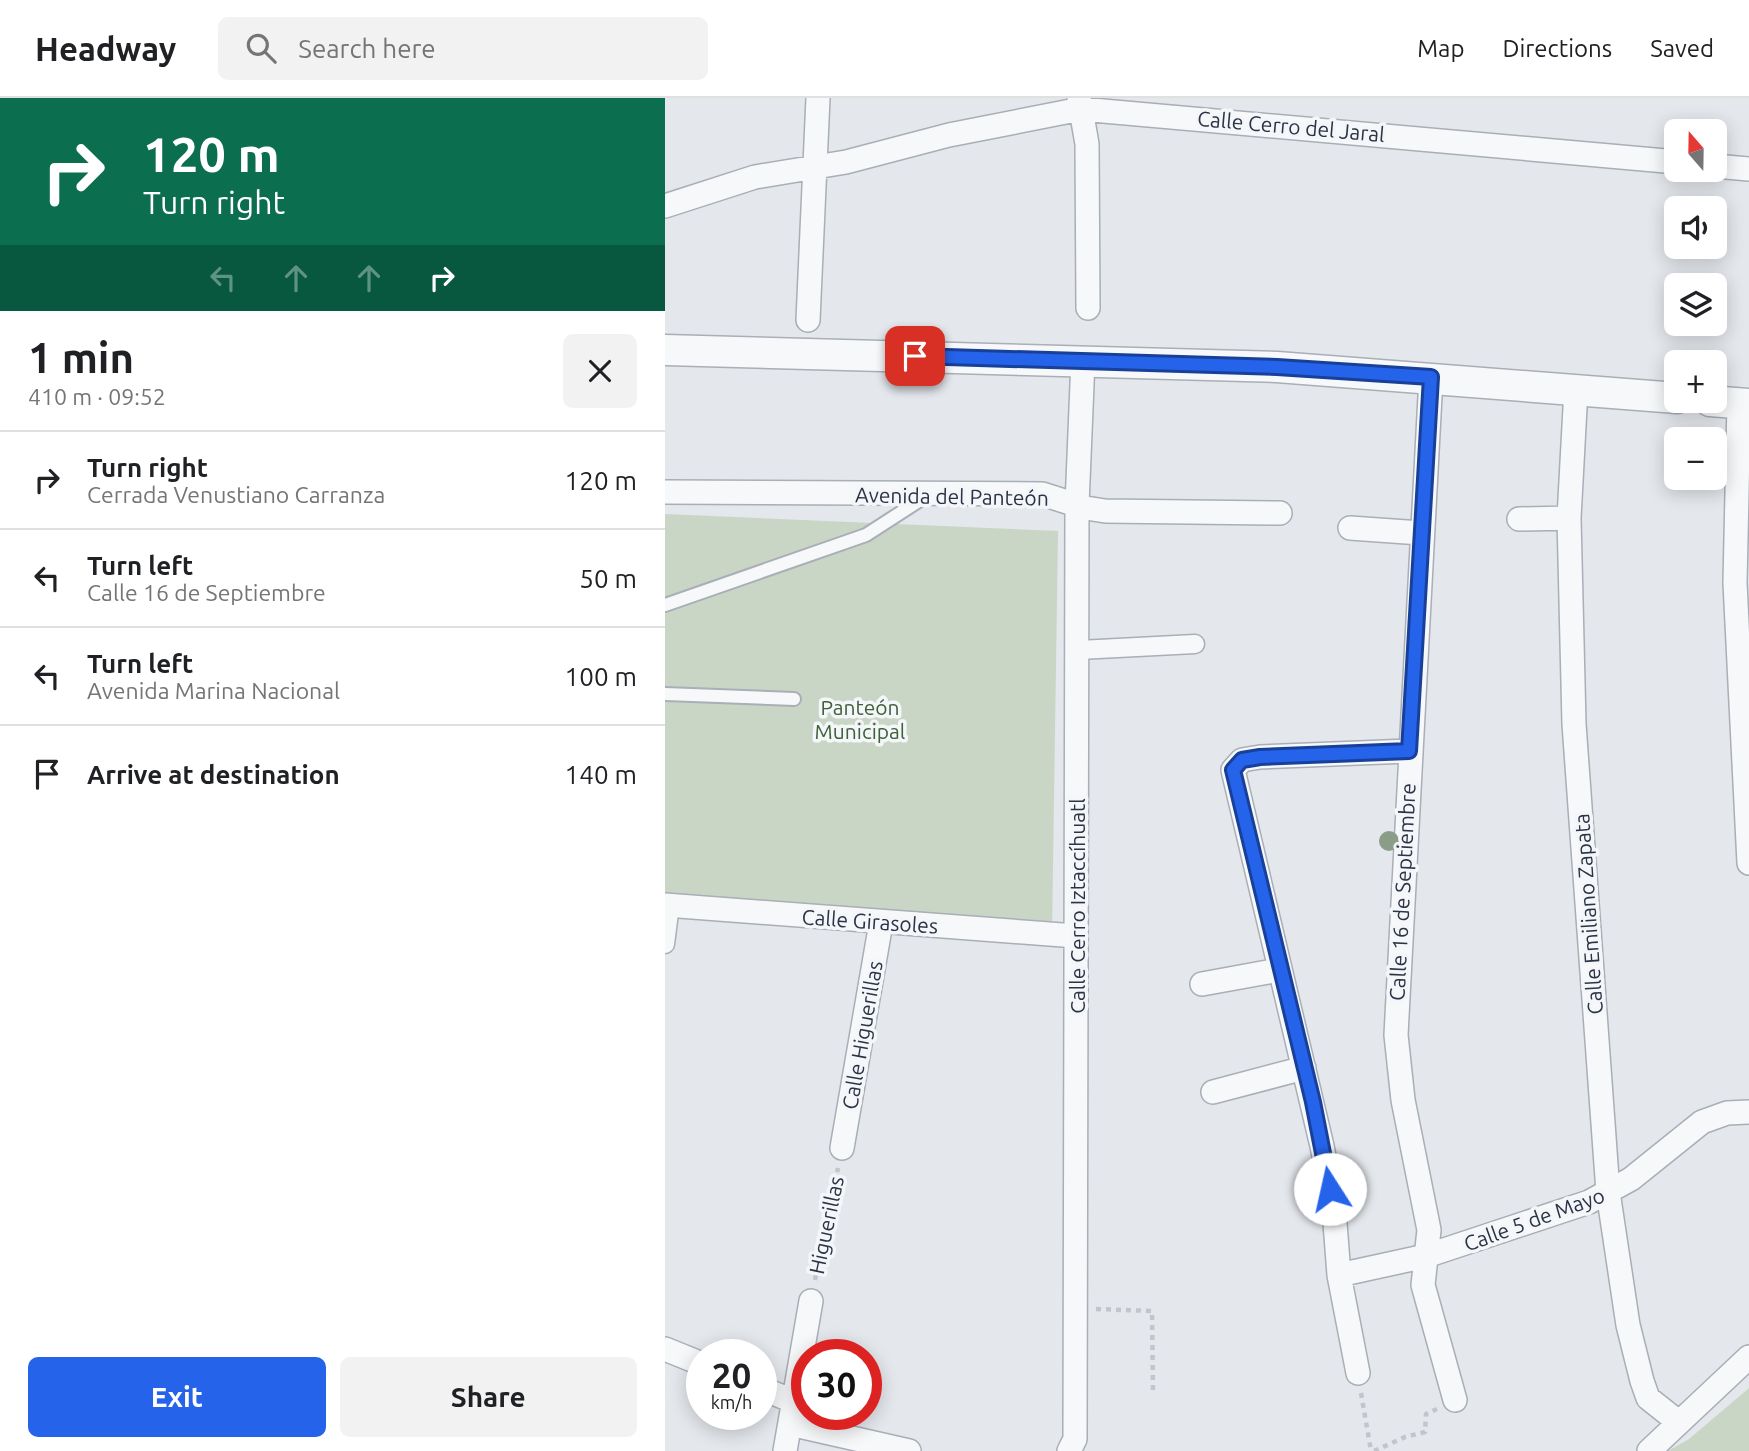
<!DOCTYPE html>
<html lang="en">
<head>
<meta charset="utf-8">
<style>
  :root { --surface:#fff; --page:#f2f2f2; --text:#202124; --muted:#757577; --line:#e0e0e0; --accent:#2563eb }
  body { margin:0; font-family:Ubuntu,sans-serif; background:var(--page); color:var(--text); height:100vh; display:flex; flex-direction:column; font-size:26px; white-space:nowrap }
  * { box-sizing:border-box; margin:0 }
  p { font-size:23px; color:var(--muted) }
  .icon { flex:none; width:38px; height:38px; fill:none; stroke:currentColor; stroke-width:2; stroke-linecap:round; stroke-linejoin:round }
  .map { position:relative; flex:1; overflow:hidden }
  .sheet { display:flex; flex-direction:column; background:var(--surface); width:665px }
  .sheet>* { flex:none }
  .top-card { background:#0b6e4f; color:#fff; overflow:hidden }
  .needle { width:46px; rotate:340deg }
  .fabs { position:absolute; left:999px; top:21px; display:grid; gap:14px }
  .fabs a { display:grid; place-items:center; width:63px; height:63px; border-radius:10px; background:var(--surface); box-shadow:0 4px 18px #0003; font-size:35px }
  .speed { position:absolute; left:21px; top:1241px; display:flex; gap:14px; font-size:35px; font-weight:700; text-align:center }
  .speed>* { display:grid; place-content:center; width:91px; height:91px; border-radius:50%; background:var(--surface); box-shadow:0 4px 18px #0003; line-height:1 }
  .speed small { font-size:18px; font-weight:400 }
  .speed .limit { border:10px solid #d22; background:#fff; color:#111 }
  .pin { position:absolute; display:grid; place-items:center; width:60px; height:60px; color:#fff; margin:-30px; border-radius:14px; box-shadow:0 4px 10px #0006 }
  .me { position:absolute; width:77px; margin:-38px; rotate:350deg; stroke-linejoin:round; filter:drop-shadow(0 0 5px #0008) }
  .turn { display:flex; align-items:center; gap:24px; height:147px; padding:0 28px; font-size:32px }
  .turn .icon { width:91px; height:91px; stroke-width:2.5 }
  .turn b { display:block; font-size:49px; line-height:60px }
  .lanes { display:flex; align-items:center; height:66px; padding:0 28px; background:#0003; justify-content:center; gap:35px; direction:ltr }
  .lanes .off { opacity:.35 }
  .round { display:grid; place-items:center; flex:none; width:74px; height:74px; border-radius:10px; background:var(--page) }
  .summary { display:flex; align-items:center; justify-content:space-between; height:119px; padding:0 28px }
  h1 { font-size:42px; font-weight:700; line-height:52px }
  .cta { display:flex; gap:14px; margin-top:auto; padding:14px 28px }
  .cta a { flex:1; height:80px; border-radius:10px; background:var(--accent); color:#fff; font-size:28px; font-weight:700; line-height:80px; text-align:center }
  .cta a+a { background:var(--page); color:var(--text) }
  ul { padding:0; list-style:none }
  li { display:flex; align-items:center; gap:21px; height:98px; padding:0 28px; border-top:2px solid var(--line) }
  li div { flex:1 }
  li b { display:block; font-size:26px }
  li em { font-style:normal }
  header { display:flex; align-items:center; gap:42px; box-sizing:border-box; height:98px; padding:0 35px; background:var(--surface); border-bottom:2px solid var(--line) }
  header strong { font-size:33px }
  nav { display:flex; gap:38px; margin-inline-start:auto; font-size:24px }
  .search { width:490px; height:63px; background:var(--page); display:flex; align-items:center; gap:18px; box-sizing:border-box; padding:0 24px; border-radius:10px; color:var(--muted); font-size:26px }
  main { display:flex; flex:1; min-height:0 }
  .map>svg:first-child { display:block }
  .green { fill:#c9d6c5 }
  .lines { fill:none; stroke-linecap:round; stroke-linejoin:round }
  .service-casing { stroke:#a9aeb7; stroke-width:16 }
  .pedestrian-casing { stroke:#a9aeb7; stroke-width:21 }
  .minor-casing { stroke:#a9aeb7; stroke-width:26 }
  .tertiary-casing { stroke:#a9aeb7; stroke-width:33 }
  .path { stroke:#c2c5cb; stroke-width:4.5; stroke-dasharray:5 5; stroke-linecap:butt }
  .service { stroke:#f7f8fa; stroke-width:12 }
  .pedestrian { stroke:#f7f8fa; stroke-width:18 }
  .minor { stroke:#f7f8fa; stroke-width:23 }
  .tertiary { stroke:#f7f8fa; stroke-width:30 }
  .tree { fill:#899d89 }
  .route-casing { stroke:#184099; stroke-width:18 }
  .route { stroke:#2563eb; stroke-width:12 }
  .labels { text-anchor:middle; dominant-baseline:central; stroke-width:7; stroke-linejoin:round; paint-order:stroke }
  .street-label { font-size:21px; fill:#2b3445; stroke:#f4f6f9 }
  .park-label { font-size:21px; fill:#3f6138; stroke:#f4f6f9 }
</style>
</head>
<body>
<header>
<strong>Headway</strong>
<div class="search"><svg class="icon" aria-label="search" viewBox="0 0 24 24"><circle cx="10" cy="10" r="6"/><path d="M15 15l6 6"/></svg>Search here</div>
<nav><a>Map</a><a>Directions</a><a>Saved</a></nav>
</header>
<main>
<section class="sheet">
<div class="top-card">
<div class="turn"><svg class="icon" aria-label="right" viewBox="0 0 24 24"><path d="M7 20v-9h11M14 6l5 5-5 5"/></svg><div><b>120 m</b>Turn right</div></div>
<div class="lanes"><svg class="icon off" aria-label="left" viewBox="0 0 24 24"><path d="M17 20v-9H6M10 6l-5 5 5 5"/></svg><svg class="icon off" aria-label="ahead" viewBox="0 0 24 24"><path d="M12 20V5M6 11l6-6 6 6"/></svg><svg class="icon off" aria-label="ahead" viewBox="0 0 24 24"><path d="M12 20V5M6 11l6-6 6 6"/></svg><svg class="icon" aria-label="right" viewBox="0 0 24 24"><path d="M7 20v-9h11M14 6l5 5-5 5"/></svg></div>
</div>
<div class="summary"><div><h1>1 min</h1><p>410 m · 09:52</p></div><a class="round"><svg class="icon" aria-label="close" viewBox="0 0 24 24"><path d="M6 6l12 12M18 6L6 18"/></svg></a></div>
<ul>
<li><svg class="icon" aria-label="right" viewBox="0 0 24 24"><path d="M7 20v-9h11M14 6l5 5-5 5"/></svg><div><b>Turn right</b><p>Cerrada Venustiano Carranza</p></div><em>120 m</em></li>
<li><svg class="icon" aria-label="left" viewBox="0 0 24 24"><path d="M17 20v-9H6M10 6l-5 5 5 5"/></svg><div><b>Turn left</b><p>Calle 16 de Septiembre</p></div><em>50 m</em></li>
<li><svg class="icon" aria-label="left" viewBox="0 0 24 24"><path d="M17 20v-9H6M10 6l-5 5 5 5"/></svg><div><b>Turn left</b><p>Avenida Marina Nacional</p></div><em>100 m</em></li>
<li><svg class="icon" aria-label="arrive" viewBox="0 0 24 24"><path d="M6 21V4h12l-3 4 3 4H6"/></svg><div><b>Arrive at destination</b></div><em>140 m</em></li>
</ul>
<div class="cta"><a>Exit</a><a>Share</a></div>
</section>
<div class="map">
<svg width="1084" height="1353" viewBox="0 0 1084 1353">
  <rect width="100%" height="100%" fill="#e4e7ec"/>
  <!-- green -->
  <path class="green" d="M0 416 393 433 387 836 0 798Z
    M1084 1290V1353H1003L1024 1341Z"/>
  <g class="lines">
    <!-- service casing -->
    <g class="service-casing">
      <path id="service" d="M0 507 201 437 263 397
        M0 596 129 601"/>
    </g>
    <!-- pedestrian casing -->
    <g class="pedestrian-casing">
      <path id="pedestrian" d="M414 552 530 546
        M0 846 5 807"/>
    </g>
    <!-- minor casing -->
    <g class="minor-casing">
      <path id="minor" d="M414 0 422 46 423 210
        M1050 68 1084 71
        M0 108 90 79 181 64 284 37 416 11 1012 64
        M143 222 153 0
        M766 279 731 937 738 1002 764 1132 758 1187 790 1302
        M911 291 904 420 909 626 943 1094 963 1227 977 1283 983 1300 1012 1323
        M1074 305 1070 485 1084 765
        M0 394 377 396 421 410 440 413 615 415
        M854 421 904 420
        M685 430 756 435
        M0 807 411 838
        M537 886 614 872
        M548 994 639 970
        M177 1050 216 825
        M674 1177 761 1158 924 1104 966 1081 1037 1024 1062 1015 1084 1014
        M0 1251 37 1266
        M693 1275 674 1177 669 1112 657 1048 568 672 577 662 595 659 744 653
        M96 1290 130 1304
        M125 1326 244 1353
        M120 1353 146 1203
        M404 1353 410 1341 412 407 418 262
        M984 1353 1084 1259"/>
    </g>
    <!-- tertiary casing -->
    <g class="tertiary-casing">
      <path id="tertiary" d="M0 252 612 269 1012 300
        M1045 303 1084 306"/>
    </g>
    <!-- path -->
    <path class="path" d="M150 1182 173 1070
      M431 1211 487 1213 488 1294
      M696 1295 706 1353
      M709 1353 740 1339 760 1334 761 1316 772 1311"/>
    <!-- service -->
    <use href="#service" class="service"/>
    <!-- pedestrian -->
    <use href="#pedestrian" class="pedestrian"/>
    <!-- minor -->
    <use href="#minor" class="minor"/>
    <!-- tertiary -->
    <use href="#tertiary" class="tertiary"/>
  </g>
  <!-- trees -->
  <circle class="tree" cx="724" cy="743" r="10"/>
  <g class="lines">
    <!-- route casing -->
    <g class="route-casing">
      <path id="route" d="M250 258 612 269 766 279 744 653 595 659 577 662 568 672 648 1004 665 1091"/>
    </g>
    <!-- route -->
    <use href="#route" class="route"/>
  </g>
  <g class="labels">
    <!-- street labels -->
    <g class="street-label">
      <text transform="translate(626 28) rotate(5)">Calle Cerro del Jaral</text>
      <text transform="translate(287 398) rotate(1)">Avenida del Panteón</text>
      <text transform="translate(737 794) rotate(-87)">Calle 16 de Septiembre</text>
      <text transform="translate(412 808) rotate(-90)">Calle Cerro Iztaccíhuatl</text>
      <text transform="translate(923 816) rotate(-94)">Calle Emiliano Zapata</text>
      <text transform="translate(205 823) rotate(4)">Calle Girasoles</text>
      <text transform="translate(197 937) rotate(-80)">Calle Higuerillas</text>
      <text transform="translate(869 1121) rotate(-20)">Calle 5 de Mayo</text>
      <text transform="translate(161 1127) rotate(-78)">Higuerillas</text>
    </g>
    <!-- park labels -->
    <g class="park-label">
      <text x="195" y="609">Panteón<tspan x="195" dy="24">Municipal</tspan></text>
    </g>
  </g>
</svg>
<div class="fabs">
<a><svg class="needle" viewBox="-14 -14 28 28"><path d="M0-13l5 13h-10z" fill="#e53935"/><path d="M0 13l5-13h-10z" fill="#757577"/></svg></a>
<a><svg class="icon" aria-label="sound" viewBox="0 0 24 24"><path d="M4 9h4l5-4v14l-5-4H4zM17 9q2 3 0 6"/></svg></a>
<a><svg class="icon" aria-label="layers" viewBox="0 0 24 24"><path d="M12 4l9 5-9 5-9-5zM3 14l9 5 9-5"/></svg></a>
<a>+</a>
<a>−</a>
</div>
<div class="speed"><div>20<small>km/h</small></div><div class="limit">30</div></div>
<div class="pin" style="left:250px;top:258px;background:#d93025"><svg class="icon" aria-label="arrive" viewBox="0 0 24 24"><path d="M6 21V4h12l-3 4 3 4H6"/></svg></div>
<svg class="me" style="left:665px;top:1091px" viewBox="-20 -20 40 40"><circle r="19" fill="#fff"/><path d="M0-13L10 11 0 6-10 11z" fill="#2563eb"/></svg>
</div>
</main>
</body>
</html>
